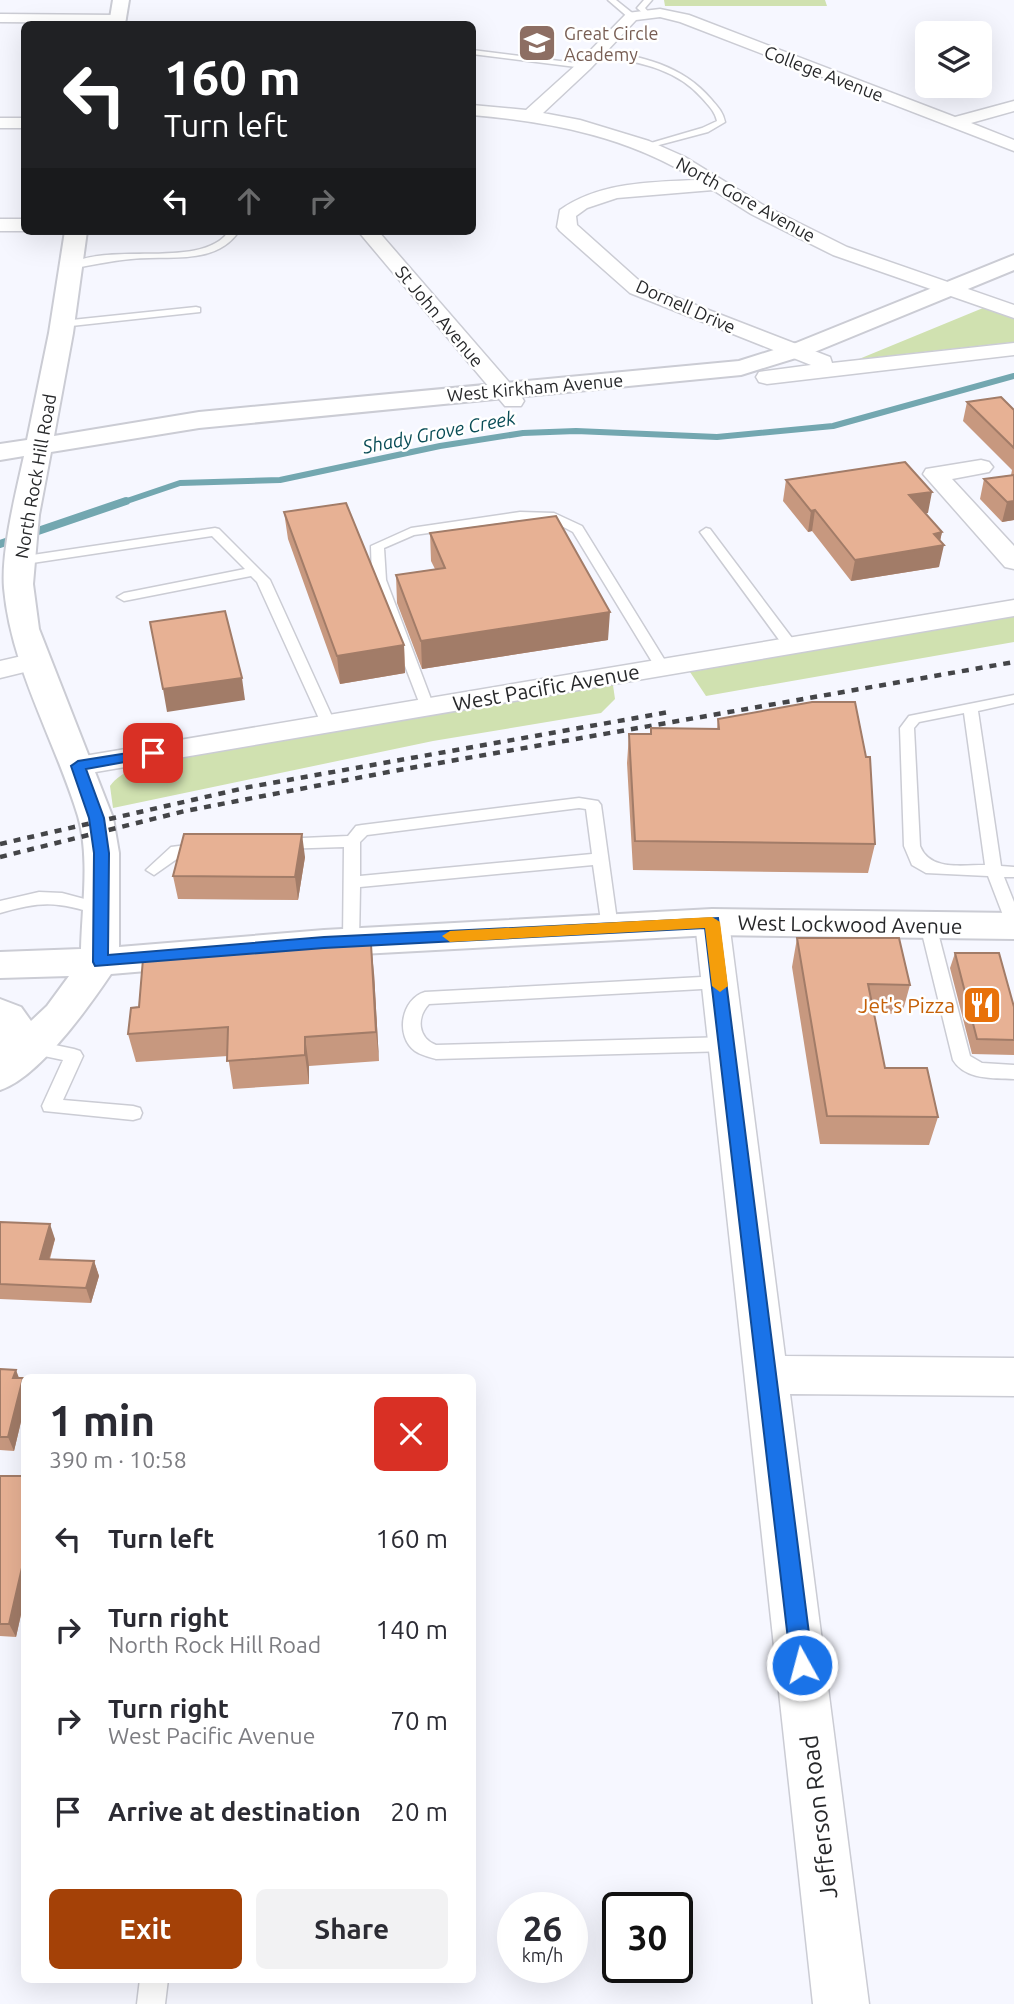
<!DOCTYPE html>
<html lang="en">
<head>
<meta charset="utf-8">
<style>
  :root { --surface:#fff; --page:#f2f2f3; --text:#2b2b33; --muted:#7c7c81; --accent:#a44107 }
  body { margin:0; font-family:Ubuntu,sans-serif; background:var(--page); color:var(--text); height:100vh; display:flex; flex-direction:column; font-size:26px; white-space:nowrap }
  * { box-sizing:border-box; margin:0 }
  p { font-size:23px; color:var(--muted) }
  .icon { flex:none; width:38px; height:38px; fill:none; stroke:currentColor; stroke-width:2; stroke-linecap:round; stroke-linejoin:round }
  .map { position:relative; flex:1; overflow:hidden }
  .drawer { position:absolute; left:21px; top:1374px; width:455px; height:609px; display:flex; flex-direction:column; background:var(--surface); border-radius:10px; box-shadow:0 7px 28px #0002 }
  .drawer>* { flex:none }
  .top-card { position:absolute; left:21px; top:21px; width:455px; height:214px; border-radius:10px; box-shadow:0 7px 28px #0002; background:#202124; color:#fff; overflow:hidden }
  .tools { position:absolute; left:915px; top:21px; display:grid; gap:14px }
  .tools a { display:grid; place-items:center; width:77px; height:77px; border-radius:10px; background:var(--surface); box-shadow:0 7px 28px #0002; font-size:35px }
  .speed { position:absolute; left:497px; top:1892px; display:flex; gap:14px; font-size:35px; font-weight:700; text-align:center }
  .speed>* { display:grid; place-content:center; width:91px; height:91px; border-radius:50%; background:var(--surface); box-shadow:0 7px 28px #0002; line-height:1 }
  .speed small { font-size:18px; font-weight:400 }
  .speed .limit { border:4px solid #111; border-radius:10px; background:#fff; color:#111 }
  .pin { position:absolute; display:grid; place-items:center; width:60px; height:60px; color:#fff; margin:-30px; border-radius:14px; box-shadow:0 4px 10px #0006 }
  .me { position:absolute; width:77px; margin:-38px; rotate:353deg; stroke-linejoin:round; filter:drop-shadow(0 0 5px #0008) }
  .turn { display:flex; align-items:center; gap:24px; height:147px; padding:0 28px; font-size:32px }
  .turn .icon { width:91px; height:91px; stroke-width:2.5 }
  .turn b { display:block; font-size:49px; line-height:60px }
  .lanes { display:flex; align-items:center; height:66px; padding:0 28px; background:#0003; justify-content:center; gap:35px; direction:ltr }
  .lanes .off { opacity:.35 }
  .round { display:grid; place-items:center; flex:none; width:74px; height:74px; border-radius:10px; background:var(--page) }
  .summary { display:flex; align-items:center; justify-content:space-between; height:119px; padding:0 28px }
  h1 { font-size:42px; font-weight:600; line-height:52px }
  .cta { display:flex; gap:14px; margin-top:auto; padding:14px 28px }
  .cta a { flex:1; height:80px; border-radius:10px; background:var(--accent); color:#fff; font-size:28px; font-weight:600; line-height:80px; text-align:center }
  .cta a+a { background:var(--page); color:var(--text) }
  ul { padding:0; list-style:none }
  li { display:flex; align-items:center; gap:21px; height:91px; padding:0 28px }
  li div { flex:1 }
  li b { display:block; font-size:26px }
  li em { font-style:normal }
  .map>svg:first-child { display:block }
  .green { fill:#d0e1b0 }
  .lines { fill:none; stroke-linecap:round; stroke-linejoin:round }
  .stream-far1 { stroke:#73a7b0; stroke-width:6 }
  .stream { stroke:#73a7b0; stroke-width:8 }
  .lane-casing { stroke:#cbccd4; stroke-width:3 }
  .street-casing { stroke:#cbccd4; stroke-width:3 }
  .secondary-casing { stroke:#cbccd4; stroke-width:4 }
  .lane { fill:#fff; fill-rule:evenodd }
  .street { fill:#fff; fill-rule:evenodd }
  .secondary { fill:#fff; fill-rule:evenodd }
  .rail { stroke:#444548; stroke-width:4.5; stroke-dasharray:7 7; stroke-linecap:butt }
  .wall { fill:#c7987f }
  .shaded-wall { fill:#a27c68 }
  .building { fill:#e7b194; stroke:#a27c68; stroke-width:2 }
  .route { fill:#1a73e8; stroke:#114b97; stroke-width:2 }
  .slow { fill:#f59e0b }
  .labels { text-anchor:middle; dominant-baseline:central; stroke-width:5; stroke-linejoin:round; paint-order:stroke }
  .far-education-label { font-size:18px; fill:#785e54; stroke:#fff; text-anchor:start }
  .far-street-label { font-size:18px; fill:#27282a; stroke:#fff }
  .far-water-label { font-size:19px; font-style:italic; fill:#0a4d57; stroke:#fff }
  .street-label { font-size:21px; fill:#27282a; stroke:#fff }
  .food-label { font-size:21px; fill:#c56008; stroke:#fff; text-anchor:end }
  .near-street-label { font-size:24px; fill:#27282a; stroke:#fff }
</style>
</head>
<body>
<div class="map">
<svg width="1014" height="2004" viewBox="0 0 1014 2004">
  <rect width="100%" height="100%" fill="#f6f7ff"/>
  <!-- green -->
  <path class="green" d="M664 0H825L827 6H665Z
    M983 308 1014 319V342L859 359Z
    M1014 615V642L706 696 690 672Z
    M613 685 615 699 601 713 433 741 113 808 110 786C116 777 125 775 130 766Z"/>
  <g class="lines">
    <!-- stream-far1 -->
    <path class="stream-far1" d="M121 503 180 483 280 480 440 446 523 433 576 431 717 437 833 426 1014 376"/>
    <!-- stream -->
    <path class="stream" d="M0 544 126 501"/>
    <!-- lane casing -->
    <g class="lane-casing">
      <path id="lane" d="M608 0H616L636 16 629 18Z
        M644 0H652L645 8 651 15H645L637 8Z
        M472 50 584 64 588 66 584 68 472 54Z
        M598 50C641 56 682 65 711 99 718 107 723 112 725 122L708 132 644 149V145L702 128 717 121C715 111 708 105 702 98 674 66 634 62 595 54Z
        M229 231H239C216 266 168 255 131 259 111 261 91 265 71 269L66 266C107 240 202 271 229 231Z
        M196 307 200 308V312L62 327 57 324 62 321Z
        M520 512 554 513 582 526 669 667 667 670H657L573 532 552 521 520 520 414 535 384 548 386 580 434 707 432 710H422L372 580 371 546 411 528Z
        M215 528 219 529 270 580 335 723 333 726 328 727 321 723 257 582 251 576 124 601 117 597 124 593 245 569 212 536 19 565 13 561 19 557Z
        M706 528 710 529 795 642V648H785L700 532Z
        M1014 695V703L978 711 1001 866 1014 867V877H1004L1014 902V929L1006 923 988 876 926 873 912 865 904 846 900 728 909 716ZM964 713 985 865C961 865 930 871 920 846L914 728 919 722Z
        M579 798 598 801 601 805 618 928 610 934 602 928 593 865 360 887 359 941 351 947 343 941 344 847 280 849 272 844 280 839 348 836 356 826 362 825ZM579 808 586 809 592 854 360 876V842L367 835Z
        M203 843 209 844 211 848 209 852 181 856 154 875 146 870 171 847Z
        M39 892 62 893 107 905 109 909 101 915C58 902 43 900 0 913V901Z
        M928 919 936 925 970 1056 982 1063 1014 1065V1079C993 1078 965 1080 953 1060L920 925Z
        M720 976 729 982 720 988 429 1004C416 1018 418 1038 436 1045L729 1037 735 1039 738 1044 735 1049 729 1051 436 1059C429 1057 421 1055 415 1051 395 1036 401 999 425 992Z
        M31 1040 74 1049 80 1051 83 1056 63 1100 133 1106 140 1108 142 1113 140 1118 133 1120 44 1111 42 1106 63 1060 25 1052 22 1047 25 1042Z
        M140 1979H168L165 2004H137Z"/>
    </g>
    <!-- street casing -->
    <g class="street-casing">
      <path id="street" d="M660 9 689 15 955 117 1014 101V111L971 123 1014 140V151L680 22 660 17 636 20 590 69 543 113 580 120 649 141 685 157 765 206 847 247 1014 305V318L833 255 751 214 713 190 617 198 587 208 576 216 577 225 644 285 830 357 832 363 1014 343V355L767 384 759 382 756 377 759 372 811 365 630 293 560 231 557 227 560 210C599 182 651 182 697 180 629 137 552 122 472 115V105L526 110 578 63 627 13Z
        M0 14 119 15 126 19 119 23 0 22Z
        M0 118H24V128H0Z
        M0 219H24V231H0Z
        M358 231H378L521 396 524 401 521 406H505Z
        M981 460 989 462 993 467 989 472 952 479 1014 546V569L1005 567 923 474 926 469Z
        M1014 600V616L78 775 67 773 63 766 67 759 78 757Z
        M35 653 45 655 49 661 45 667 0 678V661Z
        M712 910 724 914 729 922 785 1356 1014 1358V1396L790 1394 869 2004H813L695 922 700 914Z"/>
    </g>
    <!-- secondary casing -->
    <g class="secondary-casing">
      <path id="secondary" d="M113 0H129L125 24H109Z
        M65 231H87L73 333 54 436 199 412 739 361 796 343 1014 255V270L812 353 741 375 199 428 51 452 39 515 33 584 39 629 113 818 119 853V947L324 930 712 909 1014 913V939L712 935 324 956 111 974C88 1008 38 1078 0 1090V999L21 1007 31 1021 47 1006 69 976 0 978V952L81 949C82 907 90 857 78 816 55 740 11 668 4 588 1 552 16 492 24 456L0 460V444L27 440 49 333Z"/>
    </g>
    <!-- lane -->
    <use href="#lane" class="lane"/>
    <!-- street -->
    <use href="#street" class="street"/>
    <!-- secondary -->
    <use href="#secondary" class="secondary"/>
    <!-- rail -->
    <path class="rail" d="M0 844 249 787 669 712
      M0 857 185 811 399 770 1014 662"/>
  </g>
  <!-- wall -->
  <path class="wall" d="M967 402 1014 410V520L1002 522 980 499 984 479 1011 475 1012 470 963 421Z
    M786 480 928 513H925L942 532 940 540 939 567 851 581 812 531 808 532 783 501Z
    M284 512 404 645 405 673 340 684 288 539Z
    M430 533 608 640 422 669 397 603 396 575 435 569 431 561Z
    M718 719 875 844 868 873 633 870 627 763 629 734H650L651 728 717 729Z
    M305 857 298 900 178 899 173 876Z
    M797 938 910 985 902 1014 874 1013 885 1068 938 1117 929 1145 820 1144 792 967Z
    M955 953 1014 1007V1055L972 1054 950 968Z
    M374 973 379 1061 309 1066V1084L233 1089 228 1056 136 1062 128 1034 139 1007Z
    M0 1222 55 1239 50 1259 94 1261 99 1276 91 1303 0 1299Z
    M0 1369 19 1378 24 1383V1409L14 1451 0 1450Z
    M0 1476H24V1601L16 1637 0 1636Z"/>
  <!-- shaded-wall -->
  <path class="shaded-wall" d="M932 492 928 513 904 517 909 495Z
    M1014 501V520L1002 522 1007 502Z
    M815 510 812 531 808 532 811 511Z
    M942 532 939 546 944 545 939 567 851 581 855 560 934 534Z
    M610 612 608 640 422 669 421 641Z
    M404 645 405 673 340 684 337 656Z
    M242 678 245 700 167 712 163 689Z
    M302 834 305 857 298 900 295 877Z
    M371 944 374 973 379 1061 376 1032Z
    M305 1037 309 1066V1084L305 1055Z
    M50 1224 55 1239 45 1273 40 1259Z
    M94 1261 99 1276 91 1303 86 1288Z
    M16 1370 21 1383 23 1378 24 1383V1409L14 1451 8 1437 13 1378Z
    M24 1559V1601L16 1637 9 1624Z"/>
  <!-- building -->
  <path class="building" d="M1001 397 1014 410V448L967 402Z
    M905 462 932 492 909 495 942 532 934 534 944 545 855 560 815 510 811 511 786 480Z
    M1014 475V501L1007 502 984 479Z
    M346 503 404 645 337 656 284 512Z
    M556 516 610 612 421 641 396 575 445 568 430 533Z
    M225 611 242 678 163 689 150 622Z
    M812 702H855L866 757H870L875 844 635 841 629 734H651V728L719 729 718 719Z
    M184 834H302L295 877 173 876Z
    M797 938H899L910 985 868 984 885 1068H927L938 1117 827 1116Z
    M371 944 376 1032 305 1037V1055L227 1061 228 1027 128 1034 131 1008 139 1007 143 959Z
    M955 953H999L1014 1007V1040L977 1039Z
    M0 1222 50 1224 40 1259 94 1261 86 1288 0 1284Z
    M0 1369 16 1370 13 1378H23L8 1437H0Z
    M0 1476H24V1559L9 1624H0Z"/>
  <!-- route -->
  <path class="route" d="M153 749 158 750V756L86 769 104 818 109 853 108 955 324 937 718 918 813 1665 810 1673 802 1676 794 1673 791 1665 705 928 324 948 95 966 93 962 94 853 89 818 71 766 78 761Z"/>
  <!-- slow -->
  <path class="slow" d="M712 917 720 922 728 986 720 992 712 986 705 928 450 942 442 936 450 931Z"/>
  <!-- icons -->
  <defs>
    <g id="school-square" transform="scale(2.0125)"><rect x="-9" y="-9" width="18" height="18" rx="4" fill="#8d6e63" stroke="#fff"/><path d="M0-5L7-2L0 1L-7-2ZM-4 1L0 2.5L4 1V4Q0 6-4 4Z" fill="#fff"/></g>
    <g id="restaurant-square" transform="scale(2.0125)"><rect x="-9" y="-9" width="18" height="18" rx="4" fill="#e8710a" stroke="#fff"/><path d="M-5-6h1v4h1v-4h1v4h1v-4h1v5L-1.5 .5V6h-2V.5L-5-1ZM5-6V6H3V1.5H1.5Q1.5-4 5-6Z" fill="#fff"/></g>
  </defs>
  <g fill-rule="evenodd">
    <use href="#school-square" x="537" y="43"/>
    <use href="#restaurant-square" x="982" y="1005"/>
  </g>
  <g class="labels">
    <!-- far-education labels -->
    <g class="far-education-label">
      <text x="564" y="33">Great Circle<tspan x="564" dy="21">Academy</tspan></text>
    </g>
    <!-- far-street labels -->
    <g class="far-street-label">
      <text transform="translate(824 73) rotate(21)">College Avenue</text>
      <text transform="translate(746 199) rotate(29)">North Gore Avenue</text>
      <text transform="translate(686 306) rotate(24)">Dornell Drive</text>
      <text transform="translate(440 316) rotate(50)">St John Avenue</text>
      <text transform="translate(535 387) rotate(-5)">West Kirkham Avenue</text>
      <text transform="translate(35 476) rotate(-80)">North Rock Hill Road</text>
    </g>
    <!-- far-water labels -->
    <g class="far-water-label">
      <text transform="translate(439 432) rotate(-11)">Shady Grove Creek</text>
    </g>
    <!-- street labels -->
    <g class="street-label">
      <text transform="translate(546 687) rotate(-10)">West Pacific Avenue</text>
      <text transform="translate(850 924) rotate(1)">West Lockwood Avenue</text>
    </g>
    <!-- food labels -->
    <g class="food-label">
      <text x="955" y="1005">Jet's Pizza</text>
    </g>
    <!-- near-street labels -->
    <g class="near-street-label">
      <text transform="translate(819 1817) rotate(-97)">Jefferson Road</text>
    </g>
  </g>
</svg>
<div class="tools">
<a><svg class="icon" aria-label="layers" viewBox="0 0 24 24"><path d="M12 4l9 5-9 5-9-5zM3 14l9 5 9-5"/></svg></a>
</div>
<div class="speed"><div>26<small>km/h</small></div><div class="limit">30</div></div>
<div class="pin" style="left:153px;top:753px;background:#d93025"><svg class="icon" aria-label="arrive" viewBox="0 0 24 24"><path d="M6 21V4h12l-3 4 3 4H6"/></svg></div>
<svg class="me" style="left:802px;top:1665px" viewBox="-20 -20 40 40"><circle r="17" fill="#1a73e8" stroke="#fff" stroke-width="3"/><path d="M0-11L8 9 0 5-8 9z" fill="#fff"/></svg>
<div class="top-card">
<div class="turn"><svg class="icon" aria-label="left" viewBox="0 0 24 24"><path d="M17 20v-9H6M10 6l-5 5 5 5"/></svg><div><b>160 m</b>Turn left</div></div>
<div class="lanes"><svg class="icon" aria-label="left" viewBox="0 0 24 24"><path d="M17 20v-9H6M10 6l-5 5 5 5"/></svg><svg class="icon off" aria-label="ahead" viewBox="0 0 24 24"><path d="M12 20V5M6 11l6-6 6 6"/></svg><svg class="icon off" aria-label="right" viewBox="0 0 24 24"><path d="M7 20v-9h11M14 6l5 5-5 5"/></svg></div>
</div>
<section class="drawer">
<div class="summary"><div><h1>1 min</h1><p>390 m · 10:58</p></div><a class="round" style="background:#d93025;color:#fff"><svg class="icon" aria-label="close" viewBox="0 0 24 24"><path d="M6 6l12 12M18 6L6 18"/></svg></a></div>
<ul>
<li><svg class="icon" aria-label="left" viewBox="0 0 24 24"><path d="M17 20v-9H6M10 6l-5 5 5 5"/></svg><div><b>Turn left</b></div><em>160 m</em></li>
<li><svg class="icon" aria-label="right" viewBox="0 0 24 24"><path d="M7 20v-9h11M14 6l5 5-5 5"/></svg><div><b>Turn right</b><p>North Rock Hill Road</p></div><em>140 m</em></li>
<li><svg class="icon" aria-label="right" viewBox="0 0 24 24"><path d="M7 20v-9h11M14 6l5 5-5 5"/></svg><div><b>Turn right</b><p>West Pacific Avenue</p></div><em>70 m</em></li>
<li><svg class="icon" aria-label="arrive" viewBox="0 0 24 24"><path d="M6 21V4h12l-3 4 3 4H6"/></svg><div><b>Arrive at destination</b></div><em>20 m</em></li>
</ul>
<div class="cta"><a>Exit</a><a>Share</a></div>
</section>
</div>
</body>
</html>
